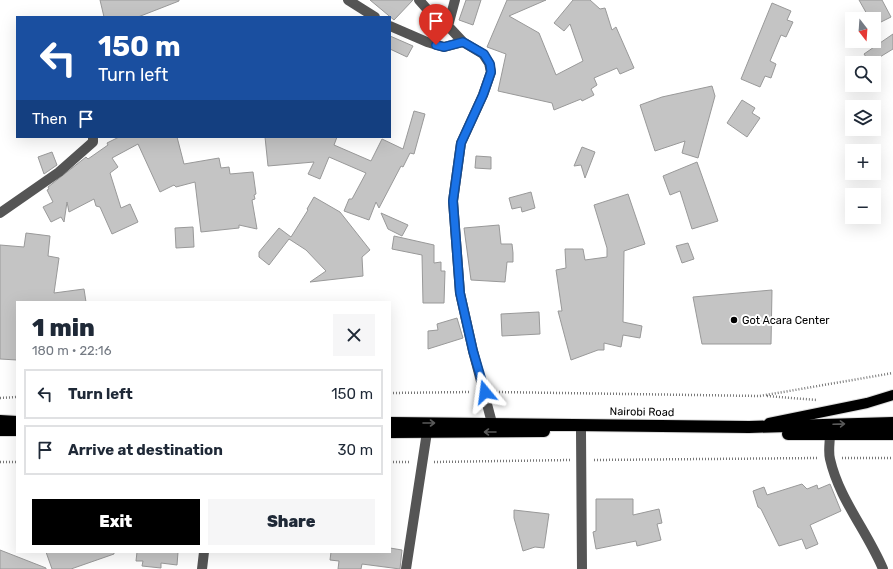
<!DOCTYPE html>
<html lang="en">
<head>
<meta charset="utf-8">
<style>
  :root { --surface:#fff; --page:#f6f6f7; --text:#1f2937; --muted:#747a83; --line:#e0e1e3; --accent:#000 }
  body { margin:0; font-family:Rubik,sans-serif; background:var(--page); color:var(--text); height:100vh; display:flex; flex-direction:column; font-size:15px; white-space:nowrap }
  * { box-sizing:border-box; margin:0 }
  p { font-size:13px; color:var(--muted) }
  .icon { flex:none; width:22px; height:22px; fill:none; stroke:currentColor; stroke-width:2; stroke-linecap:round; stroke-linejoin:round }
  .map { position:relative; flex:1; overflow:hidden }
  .details { position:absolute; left:16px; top:301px; width:375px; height:252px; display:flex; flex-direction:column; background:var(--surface); border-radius:0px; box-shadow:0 4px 16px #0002 }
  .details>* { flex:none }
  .hud { position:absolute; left:16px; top:16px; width:375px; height:122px; border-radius:0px; box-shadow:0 4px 16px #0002; background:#1a4fa0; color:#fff; overflow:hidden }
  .needle { width:26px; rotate:163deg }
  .controls { position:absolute; left:845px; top:12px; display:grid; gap:8px }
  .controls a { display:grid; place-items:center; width:36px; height:36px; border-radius:0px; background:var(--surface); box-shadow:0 4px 16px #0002; font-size:20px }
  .pin { position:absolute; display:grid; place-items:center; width:34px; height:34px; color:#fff; margin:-41px -17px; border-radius:50% 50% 50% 0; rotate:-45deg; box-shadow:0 0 4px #0007 }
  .pin .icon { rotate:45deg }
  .me { position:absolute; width:44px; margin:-22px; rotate:344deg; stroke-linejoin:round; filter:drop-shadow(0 0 3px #0008) }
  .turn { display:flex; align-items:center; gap:14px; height:84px; padding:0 16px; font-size:18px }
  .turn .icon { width:52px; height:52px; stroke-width:2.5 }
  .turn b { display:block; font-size:28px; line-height:34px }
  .then { display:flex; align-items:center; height:38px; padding:0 16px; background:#0003; gap:8px; font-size:15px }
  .round { display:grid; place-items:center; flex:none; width:42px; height:42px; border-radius:0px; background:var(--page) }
  .summary { display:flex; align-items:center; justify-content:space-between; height:68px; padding:0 16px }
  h1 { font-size:24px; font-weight:800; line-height:30px }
  .primary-button { display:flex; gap:8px; margin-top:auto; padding:8px 16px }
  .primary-button a { flex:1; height:46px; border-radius:0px; background:var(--accent); color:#fff; font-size:16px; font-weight:800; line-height:46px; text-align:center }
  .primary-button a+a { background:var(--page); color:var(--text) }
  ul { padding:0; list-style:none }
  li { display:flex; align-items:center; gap:12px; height:50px; margin:0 8px 6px; padding:0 8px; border:2px solid var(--line); border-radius:0px }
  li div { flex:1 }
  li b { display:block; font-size:15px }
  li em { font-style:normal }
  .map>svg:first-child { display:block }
  .building { fill:#c4c4c4; stroke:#999 }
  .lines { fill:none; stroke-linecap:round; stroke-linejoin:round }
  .major-casing { stroke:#dbdbdb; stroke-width:12 }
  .highway-casing { stroke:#dbdbdb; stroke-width:14 }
  .path { stroke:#777; stroke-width:2.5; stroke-dasharray:1 2; stroke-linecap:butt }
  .minor { stroke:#555; stroke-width:10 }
  .major { stroke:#000; stroke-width:10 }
  .highway { stroke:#000; stroke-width:12 }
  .oneway { stroke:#595959 }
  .route-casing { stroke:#114b97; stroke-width:10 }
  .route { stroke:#1a73e8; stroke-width:7 }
  .poi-dot { fill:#000; stroke:#fff; stroke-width:1.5 }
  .labels { text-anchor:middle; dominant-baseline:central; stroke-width:4; stroke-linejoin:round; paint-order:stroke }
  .poi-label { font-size:11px; fill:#000; stroke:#fff; text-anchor:start }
  .street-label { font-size:11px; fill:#000; stroke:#fff }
</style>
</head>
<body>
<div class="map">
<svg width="893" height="569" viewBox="0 0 893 569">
  <rect width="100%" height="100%" fill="#fff"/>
  <!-- building -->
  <path class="building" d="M100 0H179V1L138 17H104Z
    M370 0H413L394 20Z
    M466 0H481L473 25 459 20Z
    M507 0H546L509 16 539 33 556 75 583 61 570 24 564 31 554 23 573 0H590L600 9 605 8 612 30 616 27 634 68 620 74 617 68 594 78 597 85 591 89 594 95 582 101 581 99 554 110 552 103 498 91 506 54 487 47Z
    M859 0H882L891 17 879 23 874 14 868 16Z
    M772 3 791 11 787 20 793 22 786 37 781 35 770 61 776 64 771 78 765 76 760 87 741 79Z
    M893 34V49L870 63 864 54Z
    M390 36 413 46 407 57 390 49Z
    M712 86 715 96 698 158 682 153 685 141 655 151 640 105 662 97Z
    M742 100 755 108 752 113 760 118 747 137 727 123Z
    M414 111 425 114 414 154 410 153 403 167 401 166 379 208 376 202 369 220 344 211 349 199H352L366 173 329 157 320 179 308 174 314 162 268 166 265 137H337L334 145 371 161 382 139 403 149Z
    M119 137H177L184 164 219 158 221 168 229 167 230 174 253 172 256 194 254 195 255 199 252 200 257 229 239 225V228L201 232 195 182 176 187 174 185 160 192 138 144 112 158 118 167 110 173 121 208 130 204 138 222 112 234 100 207 96 206 94 199 69 212 67 202 64 222 61 217 51 222 43 207 53 202 47 190 49 189 48 187 86 157 88 159 108 145 107 143Z
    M582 147 595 152 585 178 581 165 574 166Z
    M52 152 57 165 44 174 38 157Z
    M476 156 491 157V169L475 168Z
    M697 162 718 221 692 229 680 191 670 195 663 176Z
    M531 192 535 208 522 212 521 207 512 209 509 198Z
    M628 194 645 244 624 251 623 322 642 326 640 338 623 335 621 347 604 343V350H598L571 360 558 311H562L556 270 566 268 565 249H583L585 260 607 257V248L594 205Z
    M314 197 340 212 370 250 362 257 363 276 310 282 326 271 306 250 289 239 269 265 259 257V252L279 228 291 237 308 210 307 209Z
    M381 213 408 225 402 236 388 229Z
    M499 225 501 244H512L513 253V262H507L505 282 471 280 464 228Z
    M193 227 194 247 176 248 175 228Z
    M26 233 50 236 48 256 59 258 54 293 84 289 86 302H17V360L0 359V245L24 247Z
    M394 236 434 245V263L441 262V271H445L444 303H423L422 255 392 249Z
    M688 243 694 259 682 263 676 246Z
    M772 290 771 344H702L693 297Z
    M539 312 540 334 502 336 501 314Z
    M457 318 463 338 428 349V331L438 330 437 324Z
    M802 484 807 489 817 485 818 489 830 484 841 511 810 525 818 544 806 549 802 539 779 546 761 509 758 507 753 491 764 487 767 495Z
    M596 499H633V515L659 509 662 523 657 524 661 540 637 546 636 541 596 549 593 532 596 531Z
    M514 510 549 514 544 548 535 547 523 551 514 518Z
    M390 548 402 550 400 569 362 564 361 569H338L339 561 330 560 331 552H390Z
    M0 550 46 568V569H0Z
    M46 552H114V554L71 569H52Z
    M137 552H178L177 565 161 563V568L142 566 143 561H136Z"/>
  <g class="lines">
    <!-- major casing -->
    <g class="major-casing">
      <path id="major" d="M769 423 867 403 893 395"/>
    </g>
    <!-- highway casing -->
    <g class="highway-casing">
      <path id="highway" d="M0 421 17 422
        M390 423 749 427 893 423
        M0 430H17
        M390 432 544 431
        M788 434H893"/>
    </g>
    <!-- path -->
    <path class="path" d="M496 392 760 396 893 373
      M390 393 471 392
      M767 396 817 400
      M0 398 17 397
      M842 458H893
      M594 460 819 458
      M0 462H17
      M390 462H411
      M434 462 571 460"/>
    <!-- minor -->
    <path class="minor" d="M348 0 375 17
      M419 0 434 17 448 26
      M455 0 448 26 463 42 483 54 489 63 491 72 483 95 461 143 453 201 460 293 473 351 492 423
      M390 26 427 42 444 47 463 42
      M0 213 59 172 93 142V137
      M581 431 582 569
      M830 434C830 442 828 451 830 459 839 499 867 531 883 569
      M202 569 204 552
      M406 569 427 432"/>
    <!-- major -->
    <use href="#major" class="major"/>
    <!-- highway -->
    <use href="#highway" class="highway"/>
  </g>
  <!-- one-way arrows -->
  <defs><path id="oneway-shaft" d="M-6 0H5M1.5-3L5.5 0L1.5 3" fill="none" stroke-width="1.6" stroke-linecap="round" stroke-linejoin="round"/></defs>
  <g class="oneway">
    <use href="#oneway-shaft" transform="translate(429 423)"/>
    <use href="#oneway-shaft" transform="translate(839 424) rotate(-2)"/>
    <use href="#oneway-shaft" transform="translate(490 432) rotate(180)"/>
  </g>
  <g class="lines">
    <!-- route casing -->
    <g class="route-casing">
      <path id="route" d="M436 45 444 47 463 42 484 54 490 64 491 72 483 95 461 143 453 201 460 293 473 351 485 392"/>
    </g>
    <!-- route -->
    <use href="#route" class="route"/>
  </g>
  <!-- markers -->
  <circle class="poi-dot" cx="734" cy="320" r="4"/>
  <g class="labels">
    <!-- poi labels -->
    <g class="poi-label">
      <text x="742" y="320">Got Acara Center</text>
    </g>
    <!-- street labels -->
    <g class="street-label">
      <text transform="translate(642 412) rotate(1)">Nairobi Road</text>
    </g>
  </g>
</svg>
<div class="controls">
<a><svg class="needle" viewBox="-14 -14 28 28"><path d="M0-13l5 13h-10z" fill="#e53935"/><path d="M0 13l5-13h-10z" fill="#747a83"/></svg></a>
<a><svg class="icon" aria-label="search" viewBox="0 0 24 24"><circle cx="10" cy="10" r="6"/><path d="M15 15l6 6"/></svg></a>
<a><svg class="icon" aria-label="layers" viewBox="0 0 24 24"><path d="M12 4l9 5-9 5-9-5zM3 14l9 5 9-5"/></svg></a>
<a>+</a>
<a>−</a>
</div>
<div class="pin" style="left:436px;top:45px;background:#d93025"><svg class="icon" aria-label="arrive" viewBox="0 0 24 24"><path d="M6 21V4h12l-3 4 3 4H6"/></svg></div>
<svg class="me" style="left:485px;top:392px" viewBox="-20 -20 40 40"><path d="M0-17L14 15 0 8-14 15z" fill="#1a73e8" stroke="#fff" stroke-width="4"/></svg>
<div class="hud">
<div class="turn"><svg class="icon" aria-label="left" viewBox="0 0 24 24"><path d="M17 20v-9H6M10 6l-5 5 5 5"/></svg><div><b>150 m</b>Turn left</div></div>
<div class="then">Then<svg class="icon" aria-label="arrive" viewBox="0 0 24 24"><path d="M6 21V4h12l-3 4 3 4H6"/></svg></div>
</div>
<section class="details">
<div class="summary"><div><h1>1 min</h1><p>180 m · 22:16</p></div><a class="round"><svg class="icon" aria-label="close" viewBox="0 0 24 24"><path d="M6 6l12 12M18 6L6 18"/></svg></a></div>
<ul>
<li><svg class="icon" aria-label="left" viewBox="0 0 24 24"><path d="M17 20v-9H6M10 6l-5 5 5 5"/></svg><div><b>Turn left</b></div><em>150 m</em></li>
<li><svg class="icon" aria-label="arrive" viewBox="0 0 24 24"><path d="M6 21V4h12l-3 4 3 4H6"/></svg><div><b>Arrive at destination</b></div><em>30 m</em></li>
</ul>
<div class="primary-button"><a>Exit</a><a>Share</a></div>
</section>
</div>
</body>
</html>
